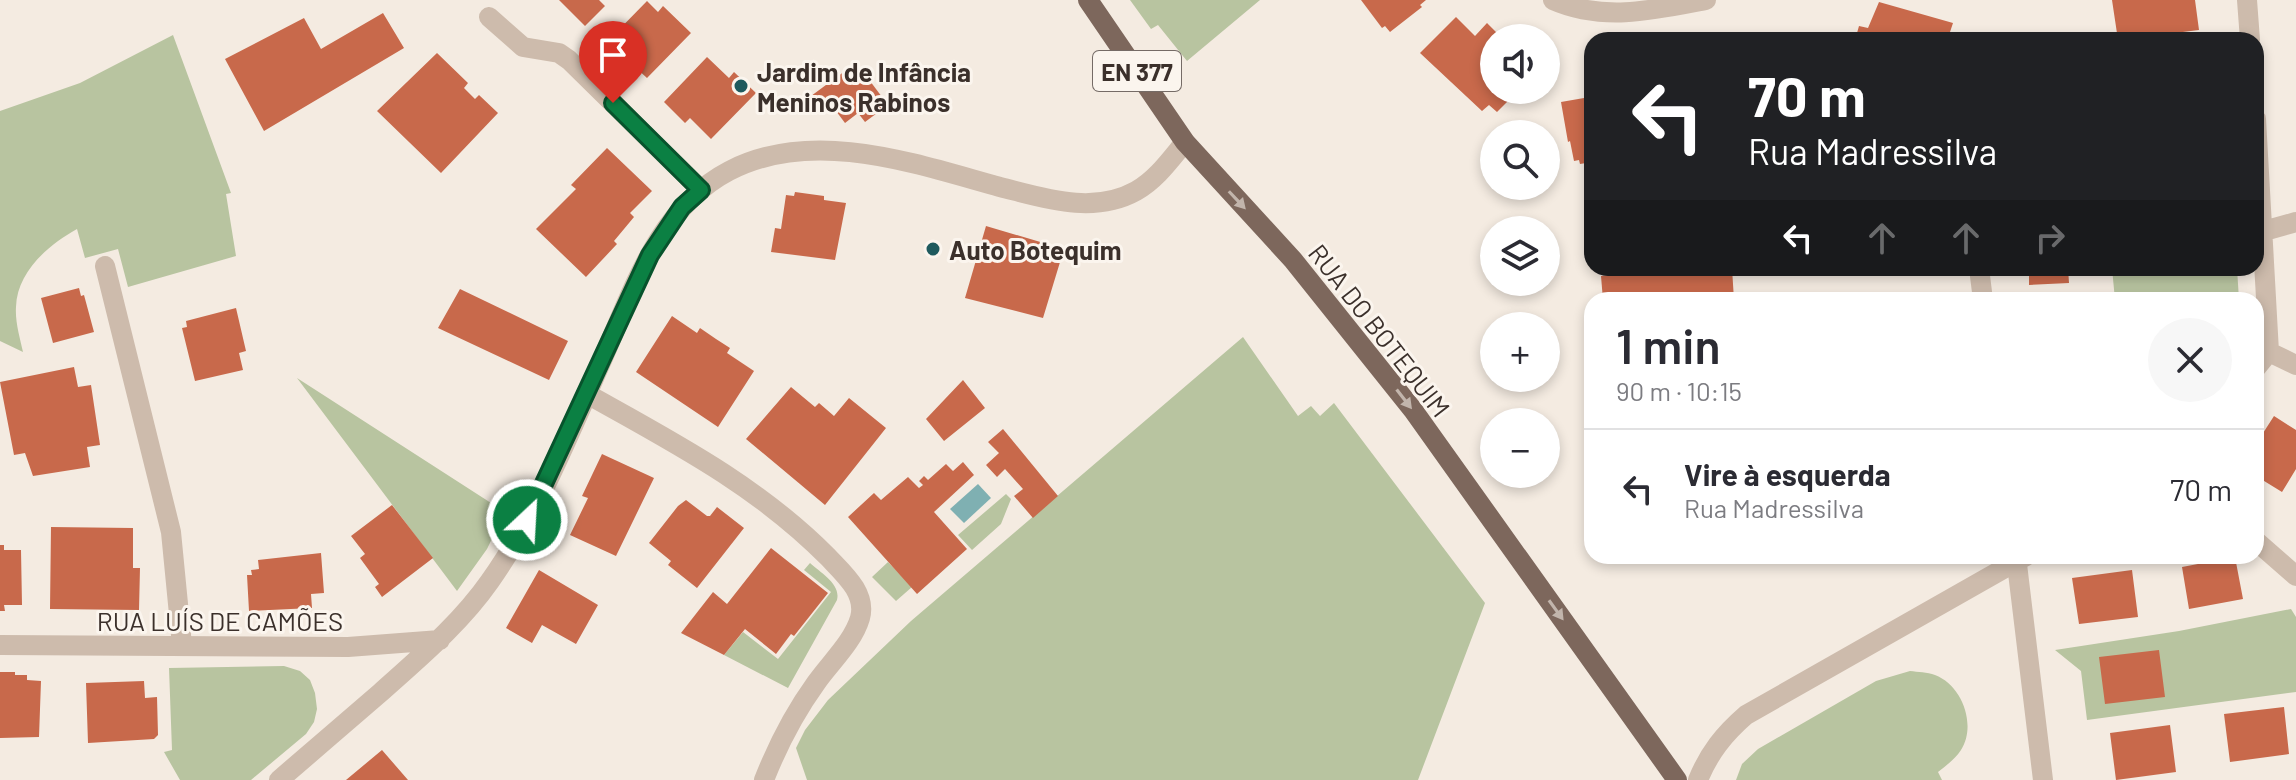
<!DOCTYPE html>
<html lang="pt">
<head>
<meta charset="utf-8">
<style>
  :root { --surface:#fff; --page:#f7f7f7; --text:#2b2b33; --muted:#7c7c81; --line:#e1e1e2 }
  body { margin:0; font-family:Barlow,sans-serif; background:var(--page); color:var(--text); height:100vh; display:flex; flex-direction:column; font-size:30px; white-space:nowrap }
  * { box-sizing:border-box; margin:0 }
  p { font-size:26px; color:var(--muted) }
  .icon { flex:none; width:44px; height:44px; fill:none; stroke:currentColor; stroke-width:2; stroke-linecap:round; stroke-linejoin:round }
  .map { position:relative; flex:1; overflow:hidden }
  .panel { position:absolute; left:1584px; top:292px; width:680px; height:272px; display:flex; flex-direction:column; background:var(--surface); border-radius:24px; box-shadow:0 4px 12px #0003 }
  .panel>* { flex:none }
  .hud { position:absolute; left:1584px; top:32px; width:680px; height:244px; border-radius:24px; box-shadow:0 4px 12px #0003; background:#202124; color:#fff; overflow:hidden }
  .buttons { position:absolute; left:1480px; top:24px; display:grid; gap:16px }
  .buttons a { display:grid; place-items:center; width:80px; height:80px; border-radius:50%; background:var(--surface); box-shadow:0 4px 12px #0003; font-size:40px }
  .pin { position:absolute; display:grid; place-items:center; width:68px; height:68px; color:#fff; margin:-82px -34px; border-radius:50% 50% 50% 0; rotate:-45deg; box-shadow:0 0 8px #0007 }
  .pin .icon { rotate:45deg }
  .me { position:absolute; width:88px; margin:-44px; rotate:25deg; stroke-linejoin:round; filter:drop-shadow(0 0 6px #0008) }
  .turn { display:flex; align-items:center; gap:28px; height:168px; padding:0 32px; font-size:36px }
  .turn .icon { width:104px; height:104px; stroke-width:2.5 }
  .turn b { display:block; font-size:56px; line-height:68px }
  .lanes { display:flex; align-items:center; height:76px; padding:0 32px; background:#0003; justify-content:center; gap:40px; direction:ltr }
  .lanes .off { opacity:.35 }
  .round { display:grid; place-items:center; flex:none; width:84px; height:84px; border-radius:42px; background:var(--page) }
  .headline { display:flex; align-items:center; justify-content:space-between; height:136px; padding:0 32px }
  h1 { font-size:48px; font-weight:600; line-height:60px }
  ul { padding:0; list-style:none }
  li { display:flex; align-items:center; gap:24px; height:120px; padding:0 32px; border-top:2px solid var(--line) }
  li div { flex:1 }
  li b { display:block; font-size:30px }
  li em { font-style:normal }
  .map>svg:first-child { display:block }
  .green { fill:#b8c4a0 }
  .water { fill:#7fb0b2 }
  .building { fill:#c8694b }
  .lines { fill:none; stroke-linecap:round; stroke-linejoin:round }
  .street { stroke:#cdbbac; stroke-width:20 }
  .primary { stroke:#7d675c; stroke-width:20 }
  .oneway { fill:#c2b5ac }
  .route-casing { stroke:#07532c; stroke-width:20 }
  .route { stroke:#0b8043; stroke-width:14 }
  .poi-dot { fill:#1f5a5e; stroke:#fbf5ee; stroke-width:3 }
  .labels { text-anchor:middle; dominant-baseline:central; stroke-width:6; stroke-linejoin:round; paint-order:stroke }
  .shield { fill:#fbf5ee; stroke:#756b66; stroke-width:2 }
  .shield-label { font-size:24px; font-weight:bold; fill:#3b302b }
  .poi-label { font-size:26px; font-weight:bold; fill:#3b302b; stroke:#fbf5ee; text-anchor:start }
  .street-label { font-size:26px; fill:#3b302b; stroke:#fbf5ee }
</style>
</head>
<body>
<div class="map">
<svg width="2296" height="780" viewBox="0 0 2296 780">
  <rect width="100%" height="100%" fill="#f4ebe1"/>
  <!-- green -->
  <path class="green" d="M1130 0H1260L1187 61 1158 25 1151 29Z
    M173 35 231 193 226 194 236 256 128 287 118 249 85 258 77 229C48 245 17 272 16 307 15 322 20 338 23 352L0 341V111L80 83Z
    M2112 268H2237L2239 300H2115Z
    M1243 337 1298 416 1311 406 1320 416 1334 403 1485 603 1418 780H807L796 748 805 730 828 700 911 621Z
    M297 378 505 512 487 549 457 591Z
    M1006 494 1011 499 1001 524 972 550 958 535Z
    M888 562 912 587 896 601 872 577Z
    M810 563C821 573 841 584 837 600L788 688 724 655 743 632 778 659 831 592 804 570Z
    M2291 609 2296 617V692L2087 720 2081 671 2055 650 2179 631Z
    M284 666 300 671 310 680 315 693 317 709 314 722 306 734 251 780H180L164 752 172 750 169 668Z
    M1910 671C1918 672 1927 672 1935 675 1962 685 1977 725 1961 750 1955 759 1947 765 1938 772L1942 780H1736L1742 764 1758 749 1876 681Z"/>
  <!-- water -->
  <path class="water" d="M978 484 991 498 964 523 950 509Z"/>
  <!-- building -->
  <path class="building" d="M559 0H599L605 6 585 26Z
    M1361 0H1426L1420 5 1422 7 1390 32 1385 26 1382 28Z
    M2112 0H2195L2199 30 2118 40Z
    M647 1 658 12 663 6 691 33 647 78 634 66 628 73 602 47Z
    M1879 2 1953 23 1950 32 1963 35 1961 40H1855L1859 26 1868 28Z
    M383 13 404 48 264 131 225 59 304 18 321 49Z
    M1456 17 1475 36 1487 23 1502 38H1494V90H1519L1497 112 1489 105 1482 111 1420 53Z
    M437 53 468 83 464 88 475 99 479 95 498 113 441 173 377 111Z
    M707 57 729 78 734 72 756 93 711 139 690 118 685 123 664 102Z
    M858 65 888 105 865 122 858 113 845 123 833 107 824 114 811 96 845 71 847 73Z
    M1592 85V162L1580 164 1579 160 1574 161 1570 141 1568 142 1561 102 1584 98 1586 90Z
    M607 148 652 191 630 213 634 217 614 241 617 244 586 277 536 229 576 189 571 185Z
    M795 192 824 196V200L846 203 835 260 771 252 775 228 781 229 786 195 794 196Z
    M986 226 1064 249 1043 318 965 298Z
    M1656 268H1732L1734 300H1603L1601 276 1656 271Z
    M2029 268H2068L2069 283 2029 285Z
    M79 288 81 296 84 295 94 332 53 343 41 298Z
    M460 289 568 341 549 380 438 328Z
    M236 308 246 351 239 353 243 370 195 381 182 328 187 327 186 321Z
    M672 316 697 333 700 328 716 339 730 348 727 353 754 371 718 427 636 372Z
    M74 367 78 387 91 385 100 445 87 447 90 467 33 476 25 453 14 455 0 382Z
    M963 380 985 408 944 441 926 419Z
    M791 387 815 407 819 403 834 416 849 398 886 428 825 505 746 439Z
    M2274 416 2296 430V469L2282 492 2256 476V444Z
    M1003 429 1058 496 1033 518 1014 496 1023 489 1005 469 997 477 986 465 999 453 988 442Z
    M602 454 654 478 616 556 570 535 588 498 582 496Z
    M963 462 974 475 934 512 967 549 917 594 848 517 874 493 881 500 908 477 919 488 923 485 919 481 924 476 928 480 946 464 953 471Z
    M686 500 707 516H710L717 507 744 528 697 588 668 565 671 561 649 543 678 506Z
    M392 505 433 558 382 597 375 587 379 584 360 558 365 554 351 536Z
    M51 527 133 528V568H140L139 610 50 609Z
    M0 545H4V550H21L22 605H4L5 611H0Z
    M771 548 828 593 794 636 791 634 776 654 745 629 724 655 681 633 713 592 727 604Z
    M321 553 324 593 311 594 312 608 249 611 247 575H252L251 570 259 569 258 560Z
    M2235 557 2243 599 2189 609 2182 567Z
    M539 570 598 605 576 644 542 625 532 643 506 628Z
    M2132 570 2138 617 2079 624 2072 578Z
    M2159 650 2165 697 2105 704 2099 657Z
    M0 672H15V675H27V680L41 681 39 737 0 738Z
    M144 681 145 698 157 697 158 735 154 739 88 743 86 683Z
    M2284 707 2289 754 2230 762 2224 714Z
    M2170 725 2176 772 2116 780 2110 733Z
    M382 750 408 780H346Z"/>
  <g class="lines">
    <!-- street -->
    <path class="street" d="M1553 0C1603 22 1655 10 1706 0
      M2247 0 2250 40
      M489 17 523 47 559 53 569 60 701 190
      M2256 119 2269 352 2256 368
      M2264 231 2296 222
      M105 266 171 532 182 645
      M1979 268 1983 300
      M2269 352 2296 365
      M587 394C673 442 758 486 828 557 843 573 867 593 860 618 853 642 830 663 816 683 795 712 777 747 764 780
      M2256 541 2296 576
      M2016 556 2043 780
      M0 645 348 647 440 640
      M279 780C313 751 346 722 380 693 419 658 460 624 490 581 536 516 567 439 599 367 631 297 656 209 729 171 813 127 916 164 1000 187 1044 198 1093 215 1136 191 1156 180 1170 160 1185 142
      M1698 780C1709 753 1724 734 1746 715L2026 556"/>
    <!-- primary -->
    <path class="primary" d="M1088 0 1185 142 1293 260 1413 410 1677 780"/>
  </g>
  <!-- one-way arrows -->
  <defs><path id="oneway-solid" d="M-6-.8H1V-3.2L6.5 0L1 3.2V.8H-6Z" transform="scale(2)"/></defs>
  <g class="oneway">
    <use href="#oneway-solid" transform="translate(1237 200) rotate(47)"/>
    <use href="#oneway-solid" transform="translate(1404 399) rotate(52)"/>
    <use href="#oneway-solid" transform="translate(1556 610) rotate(54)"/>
  </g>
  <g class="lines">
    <!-- route casing -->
    <g class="route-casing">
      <path id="route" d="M527 520 650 255 682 207 701 190 613 103"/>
    </g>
    <!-- route -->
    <use href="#route" class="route"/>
  </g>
  <!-- markers -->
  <g class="poi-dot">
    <circle cx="741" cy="86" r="8"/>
    <circle cx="933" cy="249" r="8"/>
  </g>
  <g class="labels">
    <!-- shield labels -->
    <rect class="shield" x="1093" y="51" width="88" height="40" rx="6"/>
    <g class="shield-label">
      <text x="1137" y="71">EN 377</text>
    </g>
    <!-- poi labels -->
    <g class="poi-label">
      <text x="757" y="71">Jardim de Infância<tspan x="757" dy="30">Meninos Rabinos</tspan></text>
      <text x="949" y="249">Auto Botequim</text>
    </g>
    <!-- street labels -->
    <g class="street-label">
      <text transform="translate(1380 330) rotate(52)">RUA DO BOTEQUIM</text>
      <text x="220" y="620">RUA LUÍS DE CAMÕES</text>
    </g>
  </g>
</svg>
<div class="buttons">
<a><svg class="icon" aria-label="sound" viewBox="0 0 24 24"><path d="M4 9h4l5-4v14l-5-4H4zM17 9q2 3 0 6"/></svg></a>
<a><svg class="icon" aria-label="search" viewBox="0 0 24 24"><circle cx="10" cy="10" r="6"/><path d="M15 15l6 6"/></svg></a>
<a><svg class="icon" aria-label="layers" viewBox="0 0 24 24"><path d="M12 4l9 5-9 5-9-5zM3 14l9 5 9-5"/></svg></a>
<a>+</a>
<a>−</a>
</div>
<div class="pin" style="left:613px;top:103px;background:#d93025"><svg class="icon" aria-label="arrive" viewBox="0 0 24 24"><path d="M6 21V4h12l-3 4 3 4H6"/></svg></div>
<svg class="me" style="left:527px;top:520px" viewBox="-20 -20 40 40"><circle r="17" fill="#0b8043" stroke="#fff" stroke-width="3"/><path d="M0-11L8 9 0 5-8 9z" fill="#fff"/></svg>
<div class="hud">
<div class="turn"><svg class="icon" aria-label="left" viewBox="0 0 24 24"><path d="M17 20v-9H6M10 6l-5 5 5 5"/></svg><div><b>70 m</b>Rua Madressilva</div></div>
<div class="lanes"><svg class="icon" aria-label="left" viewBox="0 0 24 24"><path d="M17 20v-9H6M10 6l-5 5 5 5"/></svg><svg class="icon off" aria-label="ahead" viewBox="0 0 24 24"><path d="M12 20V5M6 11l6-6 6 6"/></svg><svg class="icon off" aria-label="ahead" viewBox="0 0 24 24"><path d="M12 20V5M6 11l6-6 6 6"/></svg><svg class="icon off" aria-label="right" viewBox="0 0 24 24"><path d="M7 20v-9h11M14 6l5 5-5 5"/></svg></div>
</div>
<section class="panel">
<div class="headline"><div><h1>1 min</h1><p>90 m · 10:15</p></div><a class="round"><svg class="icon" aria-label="close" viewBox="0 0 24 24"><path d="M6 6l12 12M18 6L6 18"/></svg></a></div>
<ul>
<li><svg class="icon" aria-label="left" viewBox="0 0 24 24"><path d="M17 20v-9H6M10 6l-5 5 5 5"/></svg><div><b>Vire à esquerda</b><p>Rua Madressilva</p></div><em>70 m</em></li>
</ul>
</section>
</div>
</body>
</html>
